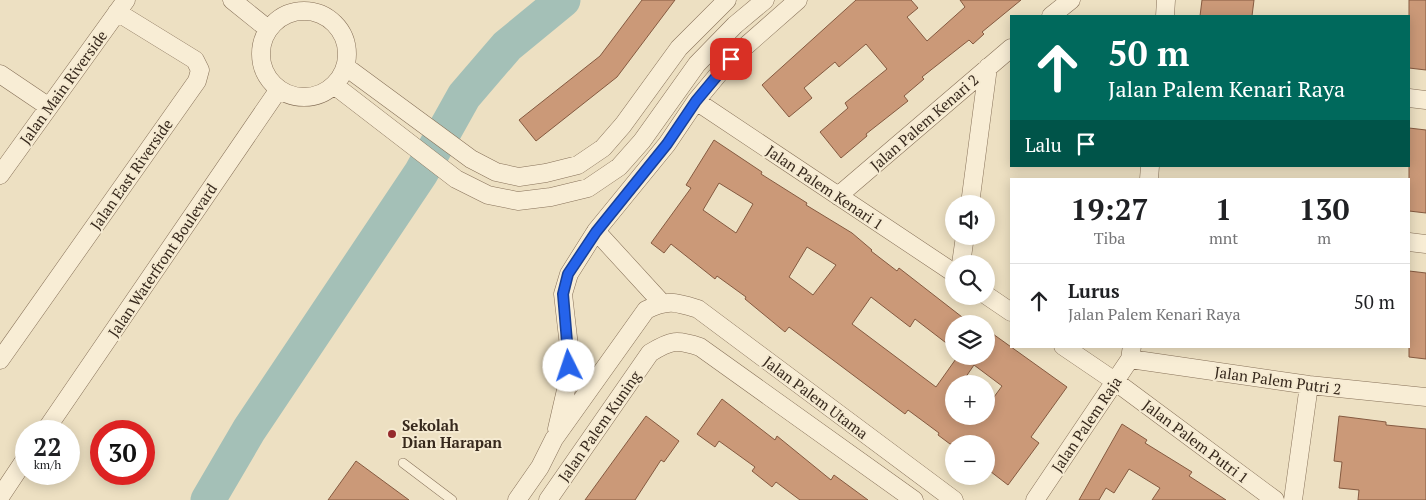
<!DOCTYPE html>
<html lang="id">
<head>
<meta charset="utf-8">
<style>
  :root { --surface:#fff; --page:#f2f2f2; --text:#202124; --muted:#757577; --line:#e0e0e0 }
  body { margin:0; font-family:"PT Serif",serif; background:var(--page); color:var(--text); height:100vh; display:flex; flex-direction:column; font-size:19px; white-space:nowrap }
  * { box-sizing:border-box; margin:0 }
  p { font-size:16px; color:var(--muted) }
  .icon { flex:none; width:28px; height:28px; fill:none; stroke:currentColor; stroke-width:2; stroke-linecap:round; stroke-linejoin:round }
  .map { position:relative; flex:1; overflow:hidden }
  .details { position:absolute; left:1010px; top:178px; width:400px; height:170px; display:flex; flex-direction:column; background:var(--surface); border-radius:0px; box-shadow:0 2px 12px #0003 }
  .details>* { flex:none }
  .hud { position:absolute; left:1010px; top:15px; width:400px; height:152px; border-radius:0px; box-shadow:0 2px 12px #0003; background:#00695c; color:#fff; overflow:hidden }
  .fabs { position:absolute; left:945px; top:195px; display:grid; gap:10px }
  .fabs a { display:grid; place-items:center; width:50px; height:50px; border-radius:50%; background:var(--surface); box-shadow:0 2px 12px #0003; font-size:25px }
  .speed { position:absolute; left:15px; top:420px; display:flex; gap:10px; font-size:25px; font-weight:700; text-align:center }
  .speed>* { display:grid; place-content:center; width:65px; height:65px; border-radius:50%; background:var(--surface); box-shadow:0 2px 12px #0003; line-height:1 }
  .speed small { font-size:12px; font-weight:400 }
  .speed .limit { border:8px solid #d22; background:#fff; color:#111 }
  .pin { position:absolute; display:grid; place-items:center; width:42px; height:42px; color:#fff; margin:-21px; border-radius:10px; box-shadow:0 2px 8px #0006 }
  .me { position:absolute; width:55px; margin:-28px; rotate:356deg; stroke-linejoin:round; filter:drop-shadow(0 0 4px #0008) }
  .turn { display:flex; align-items:center; gap:18px; height:105px; padding:0 15px; font-size:22px }
  .turn .icon { width:65px; height:65px; stroke-width:2.5 }
  .turn b { display:block; font-size:35px; line-height:42px }
  .then { display:flex; align-items:center; height:48px; padding:0 15px; background:#0003; gap:10px; font-size:19px }
  .eta { display:flex; justify-content:space-evenly; align-items:center; height:85px; text-align:center }
  .eta b { font-size:30px; font-weight:600; line-height:35px }
  ul { padding:0; list-style:none }
  li { display:flex; align-items:center; gap:15px; height:75px; padding:0 15px; border-top:1px solid var(--line) }
  li div { flex:1 }
  li b { display:block; font-size:19px }
  li em { font-style:normal }
  .map>svg:first-child { display:block }
  .lines { fill:none; stroke-linecap:round; stroke-linejoin:round }
  .river { stroke:#a4c0b7; stroke-width:35 }
  .building { fill:#cb9978; stroke:#855a40; fill-rule:evenodd }
  .lane-casing { stroke:#877159; stroke-width:10 }
  .street-casing { stroke:#877159; stroke-width:19 }
  .lane { stroke:#f8edd5; stroke-width:9 }
  .street { stroke:#f8edd5; stroke-width:18 }
  .route-casing { stroke:#184099; stroke-width:12 }
  .route { stroke:#2563eb; stroke-width:9 }
  .poi-dot { fill:#952a2d; stroke:#f5ead1; stroke-width:2 }
  .labels { text-anchor:middle; dominant-baseline:central; stroke-width:4; stroke-linejoin:round; paint-order:stroke }
  .street-label { font-size:15px; fill:#37291d; stroke:#f5ead1 }
  .poi-label { font-size:15px; font-weight:bold; fill:#37291d; stroke:#f5ead1; text-anchor:start }
</style>
</head>
<body>
<div class="map">
<svg width="1426" height="500" viewBox="0 0 1426 500">
  <rect width="100%" height="100%" fill="#ede0c2"/>
  <g class="lines">
    <!-- river -->
    <path class="river" d="M208 500 249 430 421 173 464 96 507 46 563 0"/>
  </g>
  <!-- building -->
  <path class="building" d="M642 0H675L617 77 536 141 519 120 600 56Z
    M856 0H911L918 8 907 17 927 41 965 7 960 0H1021L982 32 984 34 973 44 969 40 922 77 924 79 904 96 908 101 866 134 867 136 841 158 820 132 848 108 845 103 887 69 866 44 839 67 835 62 804 88 812 98 789 117 762 85Z
    M1202 0H1254L1252 16H1200Z
    M1409 0H1426V70L1409 68Z
    M1409 128 1426 130V213L1409 211Z
    M714 140 762 172 761 174 807 203 806 205 852 233 872 250 871 251 897 271 899 268 971 324H954V349L915 319 910 327 871 297 852 324 936 387 958 356H986V329L1067 387 1031 437 1039 443 1008 485 986 468V444H950L938 435 939 433 908 410 905 414 789 327 785 332 745 299 746 297 717 276 715 279 671 244 664 253 651 243 691 188 686 185ZM719 183 753 204 736 233 703 210ZM807 247 836 265 813 295 789 277ZM974 365 1002 386 986 408V416H954V384H961Z
    M1409 271 1426 273V359L1409 357Z
    M722 399 775 440 777 436 831 480 834 475 868 500H800L776 482 772 487 752 471 755 467 719 441 715 447 697 434Z
    M646 416 679 441 664 462 661 460 635 500H585Z
    M1339 416 1386 422V425L1426 429V500H1358L1359 490 1339 488 1342 462 1334 461Z
    M1122 424 1147 440 1145 443 1192 472 1189 476 1226 500H1152L1160 488 1129 469 1114 493 1106 488 1099 500H1079Z
    M356 461 409 500H328Z"/>
  <g class="lines">
    <!-- lane casing -->
    <g class="lane-casing">
      <path id="lane" d="M403 463 452 500"/>
    </g>
    <!-- street casing -->
    <g class="street-casing">
      <path id="street" d="M232 0 268 29
        M261 54a43 43 0 1 1 86 0a43 43 0 1 1-86 0Z
        M1051 16 1071 0
        M1165 16 1166 0
        M346 67 471 159 496 172 519 177 546 173 578 165 603 148 623 125 679 48 727 0
        M0 74 49 107
        M334 85 456 179 488 195 518 201 551 197 588 188 619 167 642 141 697 64 735 25 765 0
        M1409 98 1426 100
        M696 101 954 273
        M0 175 126 0
        M1149 179 1150 166
        M838 196 1011 48
        M970 204 988 67
        M596 231 661 302
        M1409 242 1426 244
        M961 264 965 236
        M986 295 1011 312
        M1063 346 1116 382 1275 500
        M1130 359 1309 385 1426 397
        M0 360 197 81 200 70 195 60 117 12
        M557 429 569 377 570 355 563 294 569 274 596 231 667 144 696 101 731 59 798 0
        M45 431 279 89
        M0 497 26 458
        M517 500 540 467 554 439 646 310C668 299 676 302 698 309L954 500
        M548 500 650 353C671 340 677 339 700 347L914 500
        M1035 500 1130 359 1132 346
        M1293 500 1309 385"/>
    </g>
    <!-- lane -->
    <use href="#lane" class="lane"/>
    <!-- street -->
    <use href="#street" class="street"/>
  </g>
  <g class="lines">
    <!-- route casing -->
    <g class="route-casing">
      <path id="route" d="M569 366 563 294 568 274 596 232 667 144 696 101 731 59"/>
    </g>
    <!-- route -->
    <use href="#route" class="route"/>
  </g>
  <!-- markers -->
  <circle class="poi-dot" cx="392" cy="434" r="5"/>
  <g class="labels">
    <!-- street labels -->
    <g class="street-label">
      <text transform="translate(63 87) rotate(-54)">Jalan Main Riverside</text>
      <text transform="translate(924 122) rotate(-41)">Jalan Palem Kenari 2</text>
      <text transform="translate(131 174) rotate(-55)">Jalan East Riverside</text>
      <text transform="translate(825 187) rotate(34)">Jalan Palem Kenari 1</text>
      <text transform="translate(162 260) rotate(-56)">Jalan Waterfront Boulevard</text>
      <text transform="translate(1278 380) rotate(8)">Jalan Palem Putri 2</text>
      <text transform="translate(816 397) rotate(37)">Jalan Palem Utama</text>
      <text transform="translate(1086 424) rotate(-56)">Jalan Palem Raja</text>
      <text transform="translate(599 426) rotate(-55)">Jalan Palem Kuning</text>
      <text transform="translate(1196 441) rotate(37)">Jalan Palem Putri 1</text>
    </g>
    <!-- poi labels -->
    <g class="poi-label">
      <text x="402" y="425">Sekolah<tspan x="402" dy="17">Dian Harapan</tspan></text>
    </g>
  </g>
</svg>
<div class="fabs">
<a><svg class="icon" aria-label="sound" viewBox="0 0 24 24"><path d="M4 9h4l5-4v14l-5-4H4zM17 9q2 3 0 6"/></svg></a>
<a><svg class="icon" aria-label="search" viewBox="0 0 24 24"><circle cx="10" cy="10" r="6"/><path d="M15 15l6 6"/></svg></a>
<a><svg class="icon" aria-label="layers" viewBox="0 0 24 24"><path d="M12 4l9 5-9 5-9-5zM3 14l9 5 9-5"/></svg></a>
<a>+</a>
<a>−</a>
</div>
<div class="speed"><div>22<small>km/h</small></div><div class="limit">30</div></div>
<div class="pin" style="left:731px;top:59px;background:#d93025"><svg class="icon" aria-label="arrive" viewBox="0 0 24 24"><path d="M6 21V4h12l-3 4 3 4H6"/></svg></div>
<svg class="me" style="left:569px;top:366px" viewBox="-20 -20 40 40"><circle r="19" fill="#fff"/><path d="M0-13L10 11 0 6-10 11z" fill="#2563eb"/></svg>
<div class="hud">
<div class="turn"><svg class="icon" aria-label="ahead" viewBox="0 0 24 24"><path d="M12 20V5M6 11l6-6 6 6"/></svg><div><b>50 m</b>Jalan Palem Kenari Raya</div></div>
<div class="then">Lalu<svg class="icon" aria-label="arrive" viewBox="0 0 24 24"><path d="M6 21V4h12l-3 4 3 4H6"/></svg></div>
</div>
<section class="details">
<div class="eta">
<div><b>19:27</b><p>Tiba</p></div>
<div><b>1</b><p>mnt</p></div>
<div><b>130</b><p>m</p></div>
</div>
<ul>
<li><svg class="icon" aria-label="ahead" viewBox="0 0 24 24"><path d="M12 20V5M6 11l6-6 6 6"/></svg><div><b>Lurus</b><p>Jalan Palem Kenari Raya</p></div><em>50 m</em></li>
</ul>
</section>
</div>
</body>
</html>
